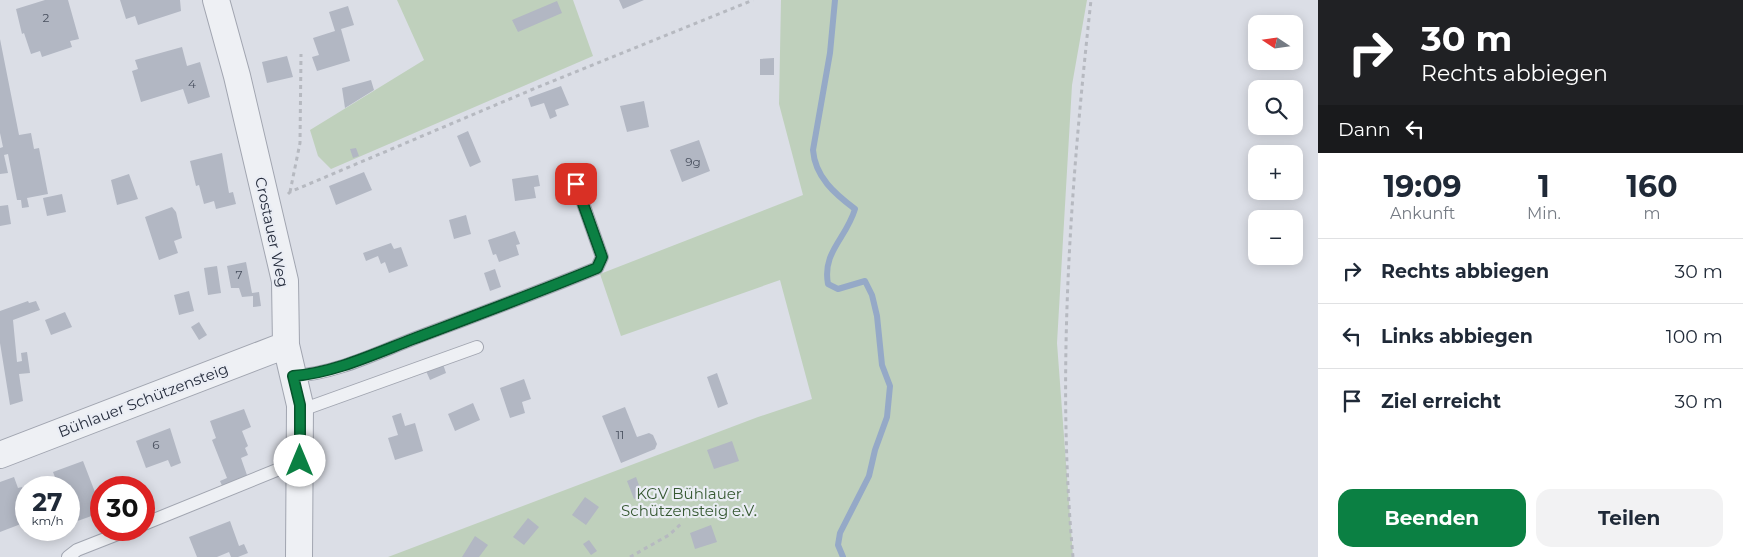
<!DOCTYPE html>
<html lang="de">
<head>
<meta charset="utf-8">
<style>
  :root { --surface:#fff; --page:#f2f2f3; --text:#1f2937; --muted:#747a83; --line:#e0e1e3; --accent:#0b8043 }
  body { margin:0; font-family:Montserrat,sans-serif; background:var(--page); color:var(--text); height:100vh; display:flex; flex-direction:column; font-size:19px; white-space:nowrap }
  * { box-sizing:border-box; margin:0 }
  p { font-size:16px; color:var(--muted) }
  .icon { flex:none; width:28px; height:28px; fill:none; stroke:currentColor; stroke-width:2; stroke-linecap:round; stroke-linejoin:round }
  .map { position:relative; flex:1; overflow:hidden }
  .drawer { display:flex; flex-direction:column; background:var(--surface); width:425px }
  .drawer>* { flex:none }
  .hud { background:#202124; color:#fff; overflow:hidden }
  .needle { width:32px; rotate:283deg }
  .tools { position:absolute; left:1248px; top:15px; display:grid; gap:10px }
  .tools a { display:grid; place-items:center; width:55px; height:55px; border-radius:10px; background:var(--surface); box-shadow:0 2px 12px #0003; font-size:25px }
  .speed { position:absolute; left:15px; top:476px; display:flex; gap:10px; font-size:25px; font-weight:700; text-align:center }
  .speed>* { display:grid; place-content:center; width:65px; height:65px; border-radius:50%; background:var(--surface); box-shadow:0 2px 12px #0003; line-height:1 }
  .speed small { font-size:12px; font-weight:400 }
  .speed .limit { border:8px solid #d22; background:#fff; color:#111 }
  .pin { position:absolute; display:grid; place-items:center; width:42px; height:42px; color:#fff; margin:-21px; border-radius:10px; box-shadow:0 2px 8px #0006 }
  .me { position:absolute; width:55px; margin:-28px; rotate:0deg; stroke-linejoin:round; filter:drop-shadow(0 0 4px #0008) }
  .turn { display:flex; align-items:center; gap:18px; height:105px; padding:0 20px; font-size:22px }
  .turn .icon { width:65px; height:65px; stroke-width:2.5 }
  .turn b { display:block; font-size:35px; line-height:42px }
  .then { display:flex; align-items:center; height:48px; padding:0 20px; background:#0003; gap:10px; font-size:19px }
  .eta { display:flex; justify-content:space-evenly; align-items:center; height:85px; text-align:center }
  .eta b { font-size:30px; font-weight:700; line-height:35px }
  .cta { display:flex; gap:10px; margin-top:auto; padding:10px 20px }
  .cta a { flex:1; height:58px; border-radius:15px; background:var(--accent); color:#fff; font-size:20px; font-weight:700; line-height:58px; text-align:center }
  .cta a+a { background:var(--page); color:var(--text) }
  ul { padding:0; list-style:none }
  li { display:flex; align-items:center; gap:15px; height:65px; padding:0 20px; border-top:1px solid var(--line) }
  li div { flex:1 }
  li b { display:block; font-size:19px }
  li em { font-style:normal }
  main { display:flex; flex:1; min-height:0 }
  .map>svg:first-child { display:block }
  .green { fill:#bfd0bc }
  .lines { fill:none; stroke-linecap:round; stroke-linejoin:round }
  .stream { stroke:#95a9c7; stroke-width:6 }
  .building { fill:#b2b7c3 }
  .lane-casing { stroke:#a1a5b0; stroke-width:14 }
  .street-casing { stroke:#a1a5b0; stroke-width:28 }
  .path { stroke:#b6b9c0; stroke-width:3; stroke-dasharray:4 4; stroke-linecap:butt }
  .lane { stroke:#eef0f4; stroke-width:12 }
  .street { stroke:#eef0f4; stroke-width:26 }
  .route-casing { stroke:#07532c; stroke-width:12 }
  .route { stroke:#0b8043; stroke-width:9 }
  .labels { text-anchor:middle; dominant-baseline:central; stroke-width:4.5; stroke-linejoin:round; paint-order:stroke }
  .number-label { font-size:12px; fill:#484f5e }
  .street-label { font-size:15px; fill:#252c3c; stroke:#eaedf4 }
  .park-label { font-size:15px; fill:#365832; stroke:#eaedf4 }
</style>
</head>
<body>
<main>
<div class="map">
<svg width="1318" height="557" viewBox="0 0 1318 557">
  <rect width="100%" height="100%" fill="#dbdee6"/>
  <!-- green -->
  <path class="green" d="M397 0H573L593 56 331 169 318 156 310 130 424 60Z
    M781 0H1087L1072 85 1057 343 1073 557H388L758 417 812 399 780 280 621 336 600 274 803 195 779 104Z"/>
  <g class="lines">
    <!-- stream -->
    <path class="stream" d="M835 0 830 53 813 150C815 177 835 194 855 209 846 239 822 252 828 284L838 289 865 281 872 295 877 316 882 365 890 386 887 417 875 450 869 476 840 533 838 545 843 557"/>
  </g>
  <!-- building -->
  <path class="building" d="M45 0H68L79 39 70 41 72 47 42 57 40 51 31 54 24 33 22 34 16 9Z
    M120 0H180L181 11 138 25 135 16 126 19Z
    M619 0H644L623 9Z
    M557 1 562 13 518 32 512 20Z
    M348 6 354 25 341 29 350 61 317 71 312 57 319 55 313 38 335 31 329 12Z
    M0 39 19 135 31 133 34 149 39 148 48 194 27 198 29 207 22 208 21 200H17L8 154 4 155 8 173 0 174V148L3 147 0 133Z
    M182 47 187 66 200 62 210 97 188 104 183 89 141 102 132 71 138 69 135 60Z
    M287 56 293 77 267 83 262 62Z
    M774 58V75H760V59Z
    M371 80 374 90 345 108 342 88Z
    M561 86 569 105 555 110 557 116 550 119 544 103 531 107 528 98Z
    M644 101 649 127 627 132 620 106Z
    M468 131 481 162 470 167 457 136Z
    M699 140 710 171 682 182 670 150Z
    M356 148 359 156 353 158 350 149Z
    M222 153 229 193 233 192 236 204 216 209 214 201 204 204 199 185 196 186 190 161Z
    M364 172 372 190 336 205 329 186Z
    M129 174 138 199 117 205 111 180Z
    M538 175 540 186 534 187 536 198 515 201 512 179Z
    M62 194 66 212 47 216 43 198Z
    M8 205 11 224 0 226V206Z
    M172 207 176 212 182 238 174 241 178 253 159 260 145 217Z
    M466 215 471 234 454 239 449 220Z
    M515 231 520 244 516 245 519 255 499 262 496 254 493 255 488 240Z
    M391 243 394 249 401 247 408 266 389 273 385 262 381 264 378 256 366 261 363 253Z
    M246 262 252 293 259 292 261 306 253 307V296L242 297 239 288H231L227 266Z
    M217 266 221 293 208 295 204 268Z
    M495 269 501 287 490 291 484 273Z
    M189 291 194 311 179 315 174 295Z
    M28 301 29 303 36 301 40 310 13 320 17 362 22 361 21 353 27 352 30 373 19 374 23 401 10 405 0 343V311Z
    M65 312 72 327 51 335 45 320Z
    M199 322 207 335 199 340 191 327Z
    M443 364 446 373 430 380 426 371Z
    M717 373 728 404 718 408 707 377Z
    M524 379 531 399 522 402 525 413 510 418 500 388Z
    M473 403 480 420 455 431 448 414Z
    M625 407 637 437 649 433 653 435 657 444 655 449 621 463 602 416Z
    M244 409 251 427 242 431 248 446 245 448 248 455 241 458 248 478 224 490 220 481 227 478 212 440 216 438 210 421Z
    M401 413 405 426 415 423 423 451 395 460 388 438 398 435 392 416Z
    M170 428 181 463 171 467 168 460 146 468 136 441Z
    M732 441 739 461 714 469 707 450Z
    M83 461 98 500 93 502 97 514 72 523 69 515V488H59L53 472Z
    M14 477 18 488 22 487 26 497V522L0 532V482Z
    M636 477 643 496 634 499 627 481Z
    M585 497 599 507 586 525 572 515Z
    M528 518 539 527 524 545 513 537Z
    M230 521 239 546 244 544 248 553 238 557H231L229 552 217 557H197L189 537Z
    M711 525 717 542 695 549 690 533Z
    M475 536 488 545 479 557H462Z
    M589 540 597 551 591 555 583 544Z"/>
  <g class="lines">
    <!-- lane casing -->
    <g class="lane-casing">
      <path id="lane" d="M293 376C334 374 374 354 413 339 474 316 536 293 597 268L602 257 572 172
        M300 405 310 407 477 347
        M144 524 299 461
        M68 557 77 550 128 530"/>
    </g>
    <!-- street casing -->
    <g class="street-casing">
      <path id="street" d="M216 0 237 76 285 281 286 345 300 405 299 557
        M0 455 286 345"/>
    </g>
    <!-- path -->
    <path class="path" d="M290 192 300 143 301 54
      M288 194 290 192 531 90 753 0
      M630 557 669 535 683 522
      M1073 557C1056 373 1071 183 1091 0"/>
    <!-- lane -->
    <use href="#lane" class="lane"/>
    <!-- street -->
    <use href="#street" class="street"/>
  </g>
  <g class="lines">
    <!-- route casing -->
    <g class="route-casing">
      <path id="route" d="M300 461V405L293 376C334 373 374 354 413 339 474 316 536 293 597 268L602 257 576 184"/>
    </g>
    <!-- route -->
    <use href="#route" class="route"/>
  </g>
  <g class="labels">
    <!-- number labels -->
    <g class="number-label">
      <text x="46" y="17">2</text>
      <text x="192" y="83">4</text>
      <text x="693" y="161">9g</text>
      <text x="239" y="274">7</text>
      <text x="620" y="434">11</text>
      <text x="156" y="444">6</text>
    </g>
    <!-- street labels -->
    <g class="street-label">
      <text transform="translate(272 232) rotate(78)">Crostauer Weg</text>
      <text transform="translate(143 400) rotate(-21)">Bühlauer Schützensteig</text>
    </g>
    <!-- park labels -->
    <g class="park-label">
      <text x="689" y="493">KGV Bühlauer<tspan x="689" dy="17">Schützensteig e.V.</tspan></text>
    </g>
  </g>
</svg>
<div class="tools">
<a><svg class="needle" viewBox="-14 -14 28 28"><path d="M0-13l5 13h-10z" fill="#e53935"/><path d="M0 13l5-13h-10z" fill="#747a83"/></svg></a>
<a><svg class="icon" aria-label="search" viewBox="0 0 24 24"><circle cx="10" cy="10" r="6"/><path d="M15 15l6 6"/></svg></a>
<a>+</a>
<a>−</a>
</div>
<div class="speed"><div>27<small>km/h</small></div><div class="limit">30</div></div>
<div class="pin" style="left:576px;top:184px;background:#d93025"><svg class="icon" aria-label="arrive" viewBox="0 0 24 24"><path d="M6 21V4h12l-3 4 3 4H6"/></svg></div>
<svg class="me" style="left:300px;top:461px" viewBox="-20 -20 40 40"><circle r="19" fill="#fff"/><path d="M0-13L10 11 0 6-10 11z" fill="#0b8043"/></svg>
</div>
<section class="drawer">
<div class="hud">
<div class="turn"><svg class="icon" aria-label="right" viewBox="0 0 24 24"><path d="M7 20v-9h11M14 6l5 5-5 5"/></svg><div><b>30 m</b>Rechts abbiegen</div></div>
<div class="then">Dann<svg class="icon" aria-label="left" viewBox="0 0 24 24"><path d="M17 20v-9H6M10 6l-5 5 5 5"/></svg></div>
</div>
<div class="eta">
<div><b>19:09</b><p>Ankunft</p></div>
<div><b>1</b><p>Min.</p></div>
<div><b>160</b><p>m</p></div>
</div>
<ul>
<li><svg class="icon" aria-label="right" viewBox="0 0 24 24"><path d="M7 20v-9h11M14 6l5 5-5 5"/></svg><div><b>Rechts abbiegen</b></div><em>30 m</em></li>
<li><svg class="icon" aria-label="left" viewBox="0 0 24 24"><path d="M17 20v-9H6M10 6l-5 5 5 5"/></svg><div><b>Links abbiegen</b></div><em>100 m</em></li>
<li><svg class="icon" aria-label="arrive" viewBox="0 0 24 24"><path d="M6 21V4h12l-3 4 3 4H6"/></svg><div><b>Ziel erreicht</b></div><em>30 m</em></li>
</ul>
<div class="cta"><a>Beenden</a><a>Teilen</a></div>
</section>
</main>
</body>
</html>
